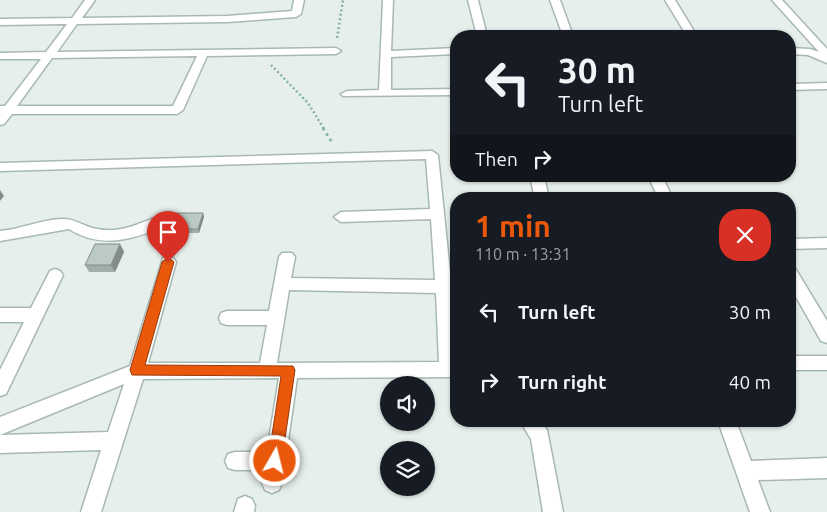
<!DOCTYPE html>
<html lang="en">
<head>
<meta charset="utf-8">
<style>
  :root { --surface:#171b24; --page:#20242c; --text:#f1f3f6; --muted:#9ea1a6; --accent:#ea580c }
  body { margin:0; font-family:Ubuntu,sans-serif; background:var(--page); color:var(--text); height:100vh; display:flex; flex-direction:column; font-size:19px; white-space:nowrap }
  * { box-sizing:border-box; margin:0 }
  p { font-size:16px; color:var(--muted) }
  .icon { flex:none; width:28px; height:28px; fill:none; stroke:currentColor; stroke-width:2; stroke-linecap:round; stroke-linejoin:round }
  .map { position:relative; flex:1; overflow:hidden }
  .side { position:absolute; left:450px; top:192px; width:346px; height:235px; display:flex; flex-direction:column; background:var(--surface); border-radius:20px; box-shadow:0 1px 4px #0004 }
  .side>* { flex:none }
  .banner { position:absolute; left:450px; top:30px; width:346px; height:152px; border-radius:20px; box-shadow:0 1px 4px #0004; background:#171b24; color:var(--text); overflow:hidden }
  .fabs { position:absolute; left:380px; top:376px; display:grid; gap:10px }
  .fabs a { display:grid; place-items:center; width:55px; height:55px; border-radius:50%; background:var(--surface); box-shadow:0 1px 4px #0004; font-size:25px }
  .pin { position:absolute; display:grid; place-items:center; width:42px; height:42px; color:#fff; margin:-51px -21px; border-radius:50% 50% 50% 0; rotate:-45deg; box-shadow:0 0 5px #0007 }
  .pin .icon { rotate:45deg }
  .me { position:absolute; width:55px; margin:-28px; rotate:8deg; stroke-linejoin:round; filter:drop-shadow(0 0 4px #0008) }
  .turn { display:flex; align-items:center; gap:18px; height:105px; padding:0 25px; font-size:22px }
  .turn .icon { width:65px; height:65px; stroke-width:2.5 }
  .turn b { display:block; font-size:35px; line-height:42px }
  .then { display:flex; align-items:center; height:48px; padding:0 25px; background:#0003; gap:10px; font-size:19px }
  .round { display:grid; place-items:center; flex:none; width:52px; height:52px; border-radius:20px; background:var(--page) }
  .headline { display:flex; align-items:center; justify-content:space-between; height:85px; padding:0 25px }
  h1 { font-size:30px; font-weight:700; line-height:38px; color:var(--accent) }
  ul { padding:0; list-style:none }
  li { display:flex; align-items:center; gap:15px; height:70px; padding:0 25px }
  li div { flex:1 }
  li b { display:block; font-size:19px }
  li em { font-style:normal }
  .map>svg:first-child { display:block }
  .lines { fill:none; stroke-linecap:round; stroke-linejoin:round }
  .minor-casing { stroke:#a8b8b2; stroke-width:3 }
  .path-far1 { stroke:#86b3a5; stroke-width:2.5; stroke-dasharray:2 2.5; stroke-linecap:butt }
  .path { stroke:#86b3a5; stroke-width:3; stroke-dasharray:2.5 4; stroke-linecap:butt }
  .minor { fill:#fff; fill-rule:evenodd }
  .wall { fill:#a1aea9 }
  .shaded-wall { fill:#838d89 }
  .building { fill:#bbcac4; stroke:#838d89 }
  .route { fill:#ea580c; stroke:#983908 }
</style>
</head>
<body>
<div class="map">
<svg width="827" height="512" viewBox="0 0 827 512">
  <rect width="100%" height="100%" fill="#e6efeb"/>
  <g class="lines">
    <!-- minor casing -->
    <g class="minor-casing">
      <path id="minor" d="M85 0H95L82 18 227 16 292 11 294 0H304L301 14 296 17 227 22 77 24 57 52 336 48 341 51 336 54 207 56 183 110 177 114H12L4 124 0 125V106H5L41 59H0V53L46 52 67 24 0 25V19L72 18ZM197 56 173 106H17L52 58Z
        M383 0H393L391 51 456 48V54L391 57V90L456 89V95L343 96 341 94 347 91 379 90Z
        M468 0H478L487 36H477Z
        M550 0H560L573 36H563Z
        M665 0H675L697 36H687Z
        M772 0H782L827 49V63L808 55 790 54V48L810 49 819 52Z
        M827 83V89L790 90V84Z
        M432 151 438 155 451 282 456 283V295H452L456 377 297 378 282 483 279 490 272 493 265 490 262 483 264 470H235L228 468 225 461 228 454 235 452H267L279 378 143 379 101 512H81L101 450 0 453V435L108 432 124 384 0 435V417L130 366 163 258H173L176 262 148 363H260L267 325H227L221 323 219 318 221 313 227 311H269L279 257 282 253H292L295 257 291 278 435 280 431 219 341 222 334 217 341 212 430 209 426 159 0 171V163ZM289 290 436 293 439 362 277 363Z
        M530 176H544L549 199H535Z
        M648 176H662L673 199H659Z
        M164 215 171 220 169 224C136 239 102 250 69 229L0 241V231C21 229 40 220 61 219 75 218 84 227 97 229 123 234 140 222 164 215Z
        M827 238V248L790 249V239Z
        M790 266 795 268 827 321V343L821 341 790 286Z
        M55 269 60 271 63 275 6 394 0 396V370L24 322H0V308H31L50 271Z
        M790 356H827V370H790Z
        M520 421H540L547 430 563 512H543L531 439Z
        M718 421H736L751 461 827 458V478L758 480 770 512H750Z
        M245 496 252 499 255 506 254 512H234L238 499Z"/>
    </g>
    <!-- path-far1 -->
    <path class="path-far1" d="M337 38 343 0
      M271 65 308 103 324 129"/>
    <!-- path -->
    <path class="path" d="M323 128 333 144"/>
    <!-- minor -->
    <use href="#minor" class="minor"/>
  </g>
  <!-- wall -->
  <path class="wall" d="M203 213 204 217 199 233H172L170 229Z
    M120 244 124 252 115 272H89L85 265Z"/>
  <!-- shaded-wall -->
  <path class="shaded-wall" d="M0 190 4 196 0 201Z
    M203 213 204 217 199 233 198 229Z
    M120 244 124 252 115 272 111 265Z"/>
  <!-- building -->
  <path class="building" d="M177 213H203L198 229H170Z
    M95 244H120L111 265H85Z"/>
  <!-- route -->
  <path class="route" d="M168 257 174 262 145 365 293 366 295 370 281 466 275 468 270 466 268 461 281 376 132 375 130 370 162 262Z"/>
</svg>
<div class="fabs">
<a><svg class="icon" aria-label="sound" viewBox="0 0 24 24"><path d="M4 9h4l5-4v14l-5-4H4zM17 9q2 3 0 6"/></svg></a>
<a><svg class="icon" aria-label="layers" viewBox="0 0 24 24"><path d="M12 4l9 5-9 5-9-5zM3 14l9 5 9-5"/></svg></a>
</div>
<div class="pin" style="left:168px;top:262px;background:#d93025"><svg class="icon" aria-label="arrive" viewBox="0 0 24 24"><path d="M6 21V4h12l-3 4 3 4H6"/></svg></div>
<svg class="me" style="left:275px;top:461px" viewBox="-20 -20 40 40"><circle r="17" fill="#ea580c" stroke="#fff" stroke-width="3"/><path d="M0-11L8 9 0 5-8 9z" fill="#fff"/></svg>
<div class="banner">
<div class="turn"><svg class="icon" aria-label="left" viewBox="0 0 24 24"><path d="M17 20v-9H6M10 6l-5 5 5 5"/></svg><div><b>30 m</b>Turn left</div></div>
<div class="then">Then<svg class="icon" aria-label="right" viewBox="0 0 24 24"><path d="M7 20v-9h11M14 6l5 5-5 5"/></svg></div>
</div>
<section class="side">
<div class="headline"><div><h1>1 min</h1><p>110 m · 13:31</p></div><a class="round" style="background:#d93025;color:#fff"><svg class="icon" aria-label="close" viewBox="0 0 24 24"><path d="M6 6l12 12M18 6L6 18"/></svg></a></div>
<ul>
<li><svg class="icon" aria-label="left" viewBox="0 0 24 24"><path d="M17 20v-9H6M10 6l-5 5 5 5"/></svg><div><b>Turn left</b></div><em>30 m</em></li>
<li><svg class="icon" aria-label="right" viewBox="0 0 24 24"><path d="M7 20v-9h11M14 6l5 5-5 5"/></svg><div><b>Turn right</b></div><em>40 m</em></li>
</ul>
</section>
</div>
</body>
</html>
